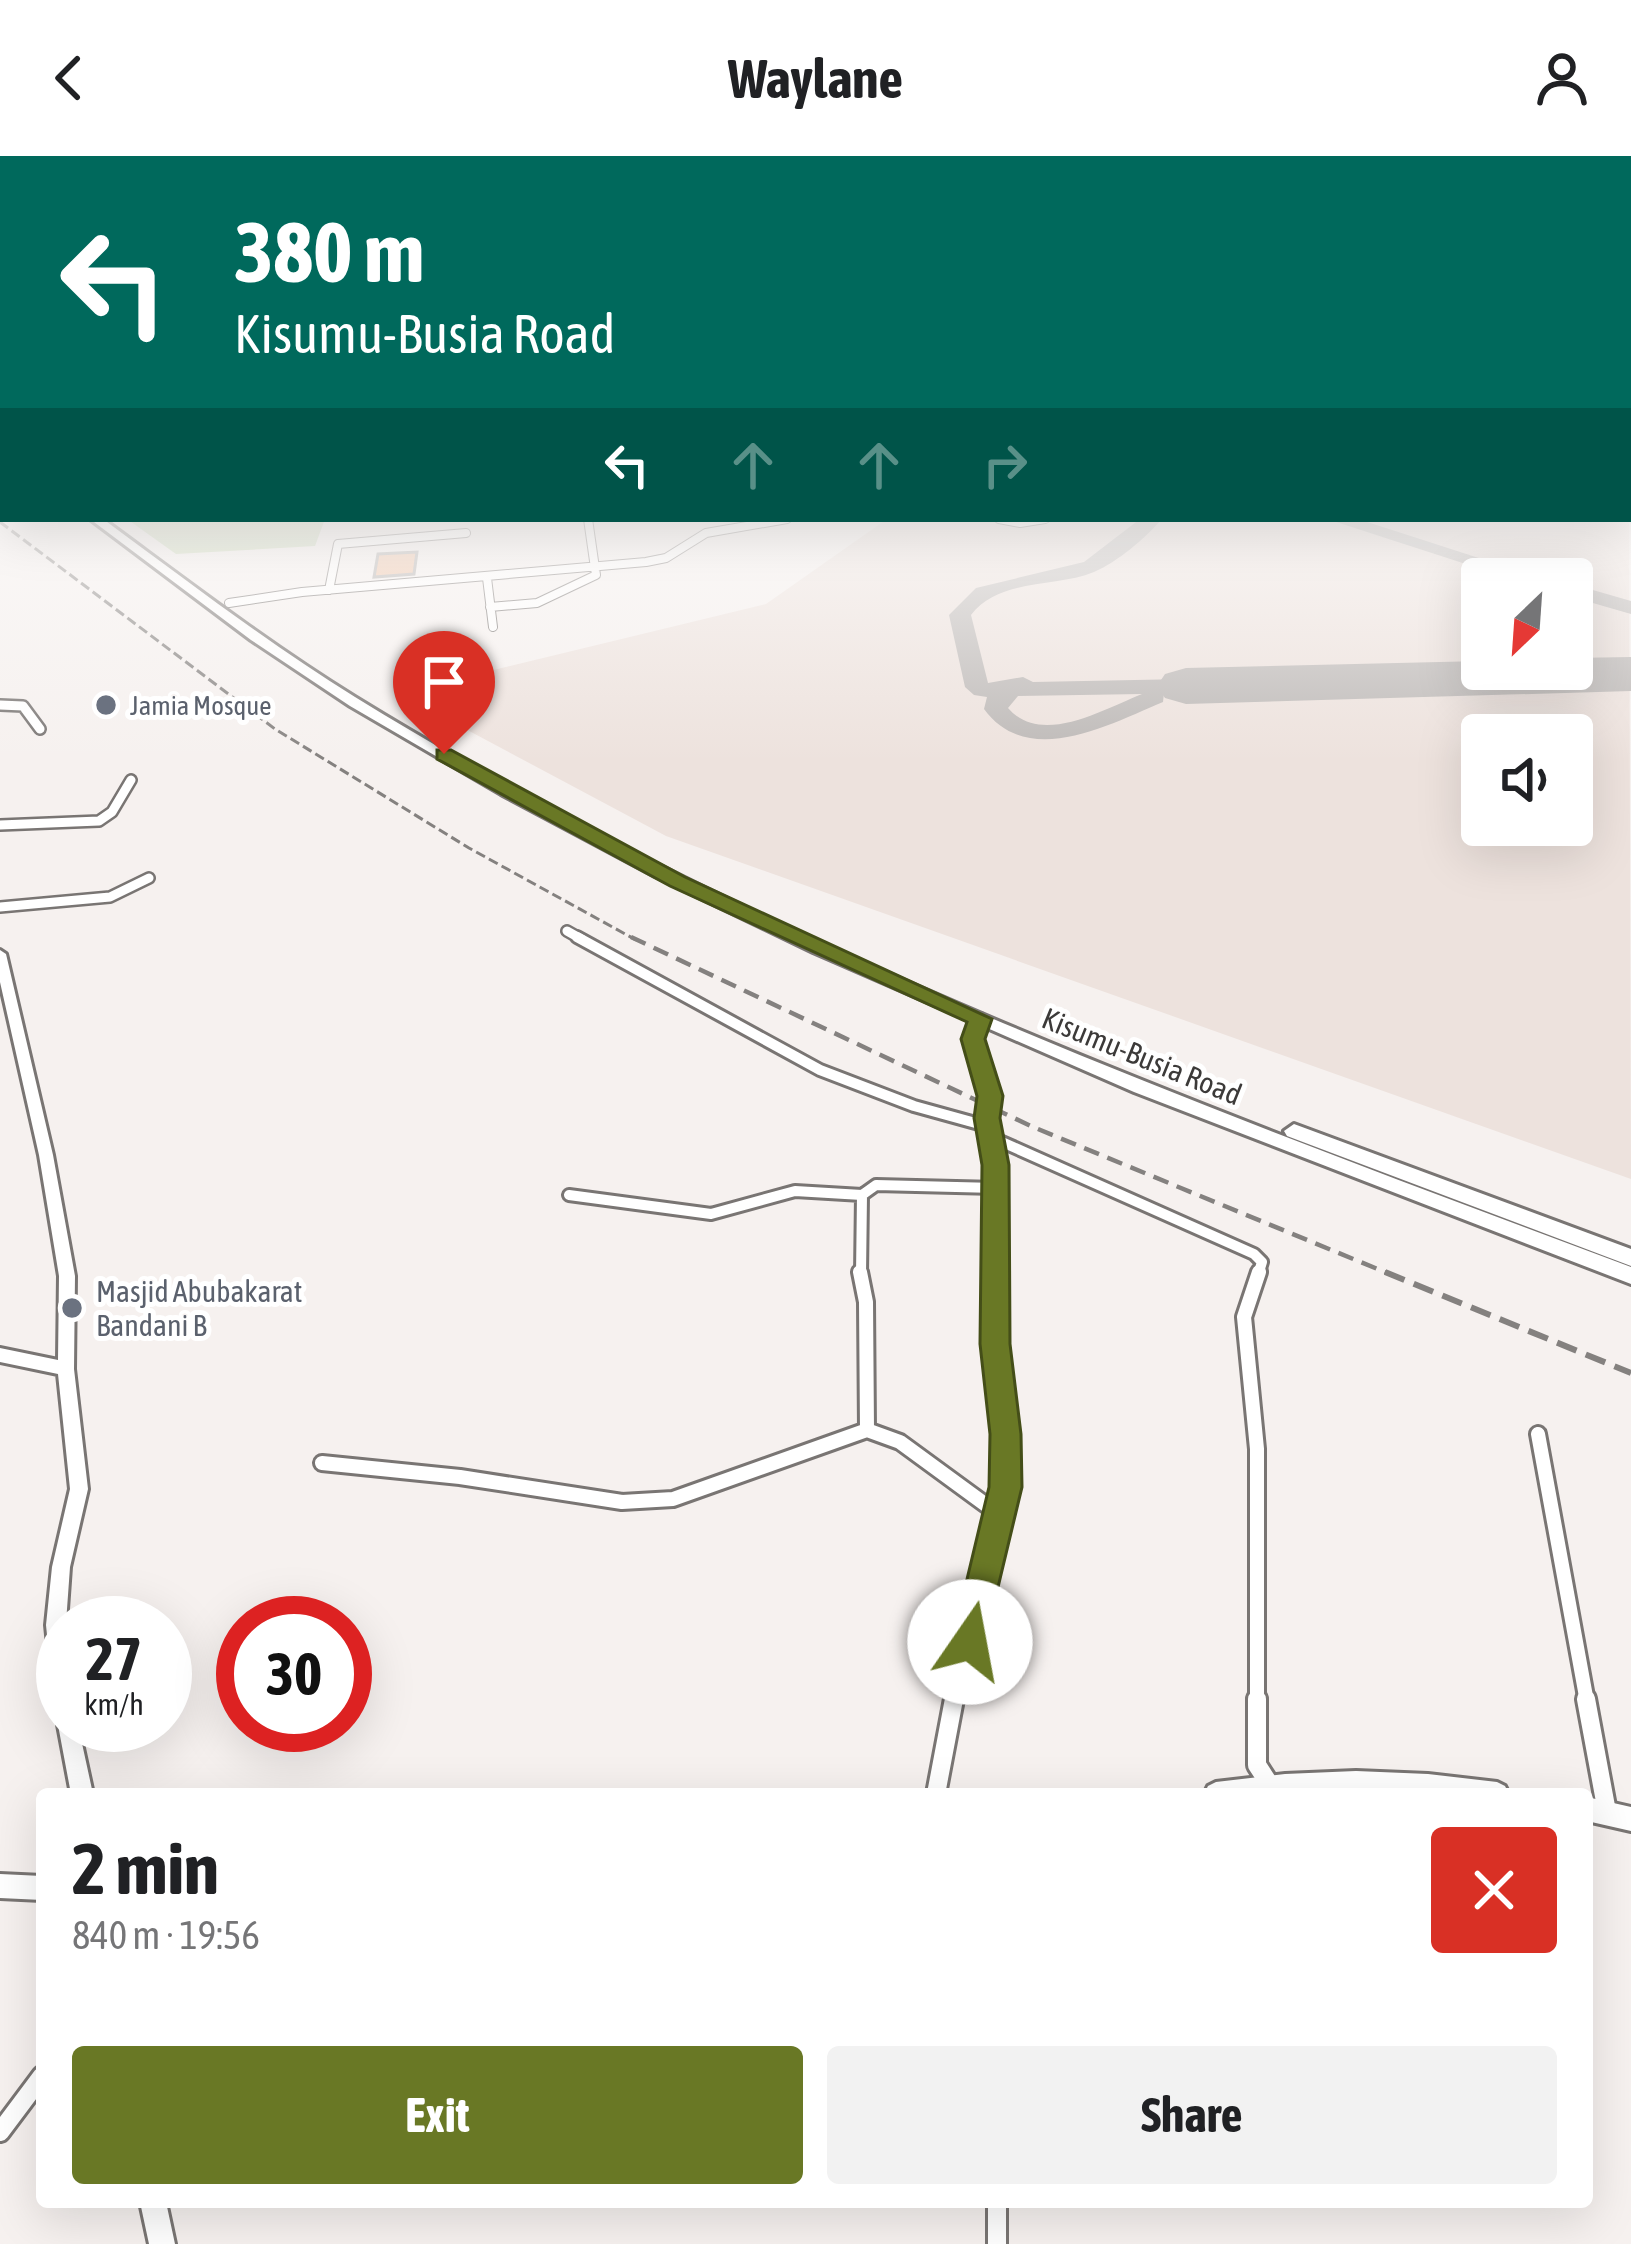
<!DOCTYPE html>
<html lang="en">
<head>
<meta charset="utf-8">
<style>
  :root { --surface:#fff; --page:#f2f2f2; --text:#202124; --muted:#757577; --accent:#697825 }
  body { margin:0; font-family:"Asap Condensed",sans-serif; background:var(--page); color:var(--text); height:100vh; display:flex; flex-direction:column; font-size:45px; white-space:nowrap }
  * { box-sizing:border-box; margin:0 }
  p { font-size:39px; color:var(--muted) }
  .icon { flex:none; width:66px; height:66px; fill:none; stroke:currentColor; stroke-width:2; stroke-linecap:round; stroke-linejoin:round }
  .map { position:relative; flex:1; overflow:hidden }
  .sheet { position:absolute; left:36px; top:1632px; width:1557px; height:420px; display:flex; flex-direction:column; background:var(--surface); border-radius:12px; box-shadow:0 12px 48px #0002 }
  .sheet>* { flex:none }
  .top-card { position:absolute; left:0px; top:0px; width:1632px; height:366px; box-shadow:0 12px 48px #0002; background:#00695c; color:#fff; overflow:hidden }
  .needle { width:78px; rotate:205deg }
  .tools { position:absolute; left:1461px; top:402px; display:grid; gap:24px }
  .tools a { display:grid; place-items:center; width:132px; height:132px; border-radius:12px; background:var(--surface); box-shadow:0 12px 48px #0002; font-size:60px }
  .speed { position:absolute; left:36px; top:1440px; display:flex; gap:24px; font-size:60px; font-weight:700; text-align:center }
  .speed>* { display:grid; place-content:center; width:156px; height:156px; border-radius:50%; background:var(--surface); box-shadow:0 12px 48px #0002; line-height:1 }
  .speed small { font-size:30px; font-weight:400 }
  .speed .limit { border:18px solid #d22; background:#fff; color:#111 }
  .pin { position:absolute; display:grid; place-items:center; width:102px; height:102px; color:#fff; margin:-123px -51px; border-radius:50% 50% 50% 0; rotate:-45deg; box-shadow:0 0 12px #0007 }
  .pin .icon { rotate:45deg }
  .me { position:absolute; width:132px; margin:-66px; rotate:12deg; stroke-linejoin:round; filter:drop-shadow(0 0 9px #0008) }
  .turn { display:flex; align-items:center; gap:42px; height:252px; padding:0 36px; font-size:54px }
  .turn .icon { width:156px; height:156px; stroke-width:2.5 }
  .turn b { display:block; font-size:84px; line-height:102px }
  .lanes { display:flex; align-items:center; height:114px; padding:0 36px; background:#0003; justify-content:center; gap:60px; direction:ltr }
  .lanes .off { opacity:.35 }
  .round { display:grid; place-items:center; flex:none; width:126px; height:126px; border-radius:12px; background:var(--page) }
  .overview { display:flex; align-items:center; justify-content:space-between; height:204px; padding:0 36px }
  h1 { font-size:72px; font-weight:700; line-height:90px }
  .primary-button { display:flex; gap:24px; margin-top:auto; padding:24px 36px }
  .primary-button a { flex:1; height:138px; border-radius:12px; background:var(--accent); color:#fff; font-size:48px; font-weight:700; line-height:138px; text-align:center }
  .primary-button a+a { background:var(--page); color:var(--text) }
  header { display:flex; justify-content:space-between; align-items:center; height:156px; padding:0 36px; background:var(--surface); font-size:54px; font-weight:700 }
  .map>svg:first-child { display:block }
  .built { fill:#ede2dd; fill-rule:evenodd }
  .green { fill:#c9d8b4 }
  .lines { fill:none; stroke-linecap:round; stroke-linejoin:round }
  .taxiway { fill:#bdb9b7; fill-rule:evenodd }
  .runway { fill:#bdb9b7; fill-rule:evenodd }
  .building { fill:#eebe9e; stroke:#aaa7a5; stroke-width:3 }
  .minor-far4-casing { stroke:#797573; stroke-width:10 }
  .minor-far3-casing { stroke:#797573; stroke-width:14 }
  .minor-far2-casing { stroke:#797573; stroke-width:16 }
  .minor-far1-casing { stroke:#797573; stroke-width:20 }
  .minor-casing { stroke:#797573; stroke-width:24 }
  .tertiary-casing { stroke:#797573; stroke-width:6 }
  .secondary-casing { stroke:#797573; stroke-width:6 }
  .trunk-casing { stroke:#797573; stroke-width:6 }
  .minor-far4 { stroke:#fff; stroke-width:8 }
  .minor-far3 { stroke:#fff; stroke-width:9 }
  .minor-far2 { stroke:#fff; stroke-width:10 }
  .minor-far1 { stroke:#fff; stroke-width:14 }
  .minor { stroke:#fff; stroke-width:18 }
  .tertiary { fill:#fff; fill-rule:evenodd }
  .secondary { fill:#fff; fill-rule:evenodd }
  .trunk { fill:#fff; fill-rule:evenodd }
  .rail-far2 { stroke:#84817f; stroke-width:3; stroke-dasharray:10 4.5; stroke-linecap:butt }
  .rail-far1 { stroke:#84817f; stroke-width:4.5; stroke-dasharray:16 9; stroke-linecap:butt }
  .rail { stroke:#84817f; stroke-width:6; stroke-dasharray:21 10; stroke-linecap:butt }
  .route { fill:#697825; stroke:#444e18; stroke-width:3 }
  .worship-dot { fill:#6b7280; stroke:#fff; stroke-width:4.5 }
  .labels { text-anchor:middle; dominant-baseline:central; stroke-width:10; stroke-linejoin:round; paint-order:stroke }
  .far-worship-label { font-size:27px; fill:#5b616d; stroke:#fff; text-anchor:start }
  .street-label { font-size:30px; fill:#3c3a39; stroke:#fff }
  .worship-label { font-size:30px; fill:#5b616d; stroke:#fff; text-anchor:start }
</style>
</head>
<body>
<header><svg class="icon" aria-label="back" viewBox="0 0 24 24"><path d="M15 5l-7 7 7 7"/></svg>Waylane<svg class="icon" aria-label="person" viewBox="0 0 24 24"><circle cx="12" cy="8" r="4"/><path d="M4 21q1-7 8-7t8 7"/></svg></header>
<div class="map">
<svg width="1631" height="2088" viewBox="0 0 1631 2088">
  <rect width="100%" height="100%" fill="#f6f1ef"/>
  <!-- built -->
  <path class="built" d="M1629 313 1631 1023 666 680 398 537 766 448 887 363H1629ZM1482 423H1572V513H1482ZM1482 579H1572V669H1482Z"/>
  <!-- green -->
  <path class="green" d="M127 363H325L315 390 176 398Z"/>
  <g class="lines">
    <!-- taxiway -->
    <path class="taxiway" d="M1140 363H1162C1144 383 1119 405 1094 416 1055 432 999 422 971 459L988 527 1023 521 1033 526 1186 523 1198 530 1186 537H1164L1163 546C1108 569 1028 613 984 553L987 541 974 539 965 531 949 459 976 432 1084 406ZM1142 538C1104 553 1041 591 1008 552L1018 540Z
      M1327 363H1358L1544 423H1512Z
      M1572 428 1631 445V458L1572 441Z"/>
    <!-- runway -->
    <path class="runway" d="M1631 501V535L1186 548 1165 542 1157 530 1165 518 1186 512 1482 505V513H1572V502Z"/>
  </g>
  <!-- building -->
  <path class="building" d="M417 396 414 418 374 421 378 398Z"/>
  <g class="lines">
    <!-- minor-far4 casing -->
    <g class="minor-far4-casing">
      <path id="minor-far4" d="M999 363 1020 367 1045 363
        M487 422 493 471
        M329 434 338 388 466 377
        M229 447 302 436 646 406 666 402 706 377 787 363
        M490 451 537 447 596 419 588 363"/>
    </g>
    <!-- minor-far3 casing -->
    <g class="minor-far3-casing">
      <path id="minor-far3" d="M0 549 23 550 40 573
        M0 669 99 665 112 656 131 624
        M0 751 110 741 149 722
        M567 775 583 784"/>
    </g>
    <!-- minor-far2 casing -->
    <g class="minor-far2-casing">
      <path id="minor-far2" d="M577 781 820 914 914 950 990 971
        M980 863 975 898 990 940 987 962 996 1009 995 1119
        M993 982 1254 1098 1262 1106 1258 1119
        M569 1039 711 1058 795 1035 862 1039
        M861 1119 862 1039 876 1029 996 1032"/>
    </g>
    <!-- minor-far1 casing -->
    <g class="minor-far1-casing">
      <path id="minor-far1" d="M860 1116 866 1146 867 1274
        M1538 1278 1587 1546
        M322 1307 460 1321 622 1346 673 1343 867 1274 900 1286 997 1357
        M953 1546 1006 1331V1278L995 1188V1116
        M1257 1546V1293L1244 1161 1259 1116"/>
    </g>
    <!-- minor casing -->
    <g class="minor-casing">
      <path id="minor" d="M1257 1543V1609L1270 1629
        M1586 1543 1607 1656
        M936 1638 954 1543
        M0 1976 42 1920
        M997 2046V2088"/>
    </g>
    <!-- tertiary casing -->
    <g class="tertiary-casing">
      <path id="tertiary" d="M0 794 6 798 53 999 75 1120 74 1213 88 1333 70 1411 66 1467H63V1549L56 1546 53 1539 46 1469 52 1411 70 1333 58 1218 0 1206V1192L58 1204 59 1120 39 999 0 826Z
        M63 1561V1569H78L93 1638H71L58 1569Z
        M140 2046H166L175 2088H149Z"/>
    </g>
    <!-- secondary casing -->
    <g class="secondary-casing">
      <path id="secondary" d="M1356 1615 1428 1618 1497 1626 1505 1630 1509 1638H1204L1208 1630 1216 1626 1285 1618Z
        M1587 1641 1631 1651V1675L1587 1665Z
        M0 1718 42 1720V1744L0 1742Z"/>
    </g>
    <!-- trunk casing -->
    <g class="trunk-casing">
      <path id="trunk" d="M90 363H103C186 424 268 487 355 541 753 786 1195 948 1631 1111V1128L1134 936 813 796 655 720 501 638 350 550 251 484Z
        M1294 968 1631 1093V1110L1287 980 1284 975Z"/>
    </g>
    <!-- minor-far4 -->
    <use href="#minor-far4" class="minor-far4"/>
    <!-- minor-far3 -->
    <use href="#minor-far3" class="minor-far3"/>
    <!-- minor-far2 -->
    <use href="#minor-far2" class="minor-far2"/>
    <!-- minor-far1 -->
    <use href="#minor-far1" class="minor-far1"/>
    <!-- minor -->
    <use href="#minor" class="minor"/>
    <!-- tertiary -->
    <use href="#tertiary" class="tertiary"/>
    <!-- secondary -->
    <use href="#secondary" class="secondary"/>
    <!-- trunk -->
    <use href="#trunk" class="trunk"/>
    <!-- rail-far2 -->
    <path class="rail-far2" d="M0 366 275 573 469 692 636 784"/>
    <!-- rail-far1 -->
    <path class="rail-far1" d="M631 781 1033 971 1392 1119"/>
    <!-- rail -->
    <path class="rail" d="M1385 1116 1631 1217"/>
  </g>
  <!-- sky -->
  <linearGradient id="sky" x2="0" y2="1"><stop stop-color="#8ab4e6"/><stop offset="0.52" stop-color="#fbf9f8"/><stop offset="1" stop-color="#fbf9f8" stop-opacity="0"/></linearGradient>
  <rect width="1631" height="606" fill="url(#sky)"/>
  <!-- route -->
  <path class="route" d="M437 594H451L685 721 992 863 985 883 1003 940 1000 962 1009 1009 1010 1188 1021 1278 1022 1331 982 1498 970 1503 957 1498 952 1486 989 1331 990 1278 980 1188 982 1009 974 962 977 940 961 883 967 866 670 730 437 603Z"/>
  <!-- markers -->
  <g class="worship-dot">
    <circle cx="106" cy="549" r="12"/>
    <circle cx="72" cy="1152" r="12"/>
  </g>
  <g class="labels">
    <!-- far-worship labels -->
    <g class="far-worship-label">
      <text x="130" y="549">Jamia Mosque</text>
    </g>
    <!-- street labels -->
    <g class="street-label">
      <text transform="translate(1142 900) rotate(22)">Kisumu-Busia Road</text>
    </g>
    <!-- worship labels -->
    <g class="worship-label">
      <text x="96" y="1135">Masjid Abubakarat<tspan x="96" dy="34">Bandani B</tspan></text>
    </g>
  </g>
</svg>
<div class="tools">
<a><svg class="needle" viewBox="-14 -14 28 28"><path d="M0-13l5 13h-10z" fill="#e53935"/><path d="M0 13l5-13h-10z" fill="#757577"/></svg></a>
<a><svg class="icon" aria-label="sound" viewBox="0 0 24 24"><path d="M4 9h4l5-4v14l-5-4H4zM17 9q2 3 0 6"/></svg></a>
</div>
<div class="speed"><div>27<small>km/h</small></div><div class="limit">30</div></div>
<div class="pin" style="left:444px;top:598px;background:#d93025"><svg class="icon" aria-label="arrive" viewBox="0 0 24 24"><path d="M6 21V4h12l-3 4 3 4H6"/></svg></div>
<svg class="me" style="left:970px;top:1486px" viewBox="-20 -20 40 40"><circle r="19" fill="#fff"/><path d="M0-13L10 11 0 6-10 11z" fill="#697825"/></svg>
<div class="top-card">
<div class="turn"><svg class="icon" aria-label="left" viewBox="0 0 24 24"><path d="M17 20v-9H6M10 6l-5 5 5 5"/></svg><div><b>380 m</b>Kisumu-Busia Road</div></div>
<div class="lanes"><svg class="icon" aria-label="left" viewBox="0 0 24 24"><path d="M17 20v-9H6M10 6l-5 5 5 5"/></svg><svg class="icon off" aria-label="ahead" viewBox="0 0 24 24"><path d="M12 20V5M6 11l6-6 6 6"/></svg><svg class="icon off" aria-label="ahead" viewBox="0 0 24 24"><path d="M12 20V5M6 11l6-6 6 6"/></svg><svg class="icon off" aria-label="right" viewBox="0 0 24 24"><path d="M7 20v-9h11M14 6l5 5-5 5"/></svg></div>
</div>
<section class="sheet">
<div class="overview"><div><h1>2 min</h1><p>840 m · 19:56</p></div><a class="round" style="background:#d93025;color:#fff"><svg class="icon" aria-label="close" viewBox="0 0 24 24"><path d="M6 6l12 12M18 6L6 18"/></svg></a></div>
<div class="primary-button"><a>Exit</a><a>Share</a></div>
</section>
</div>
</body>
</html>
